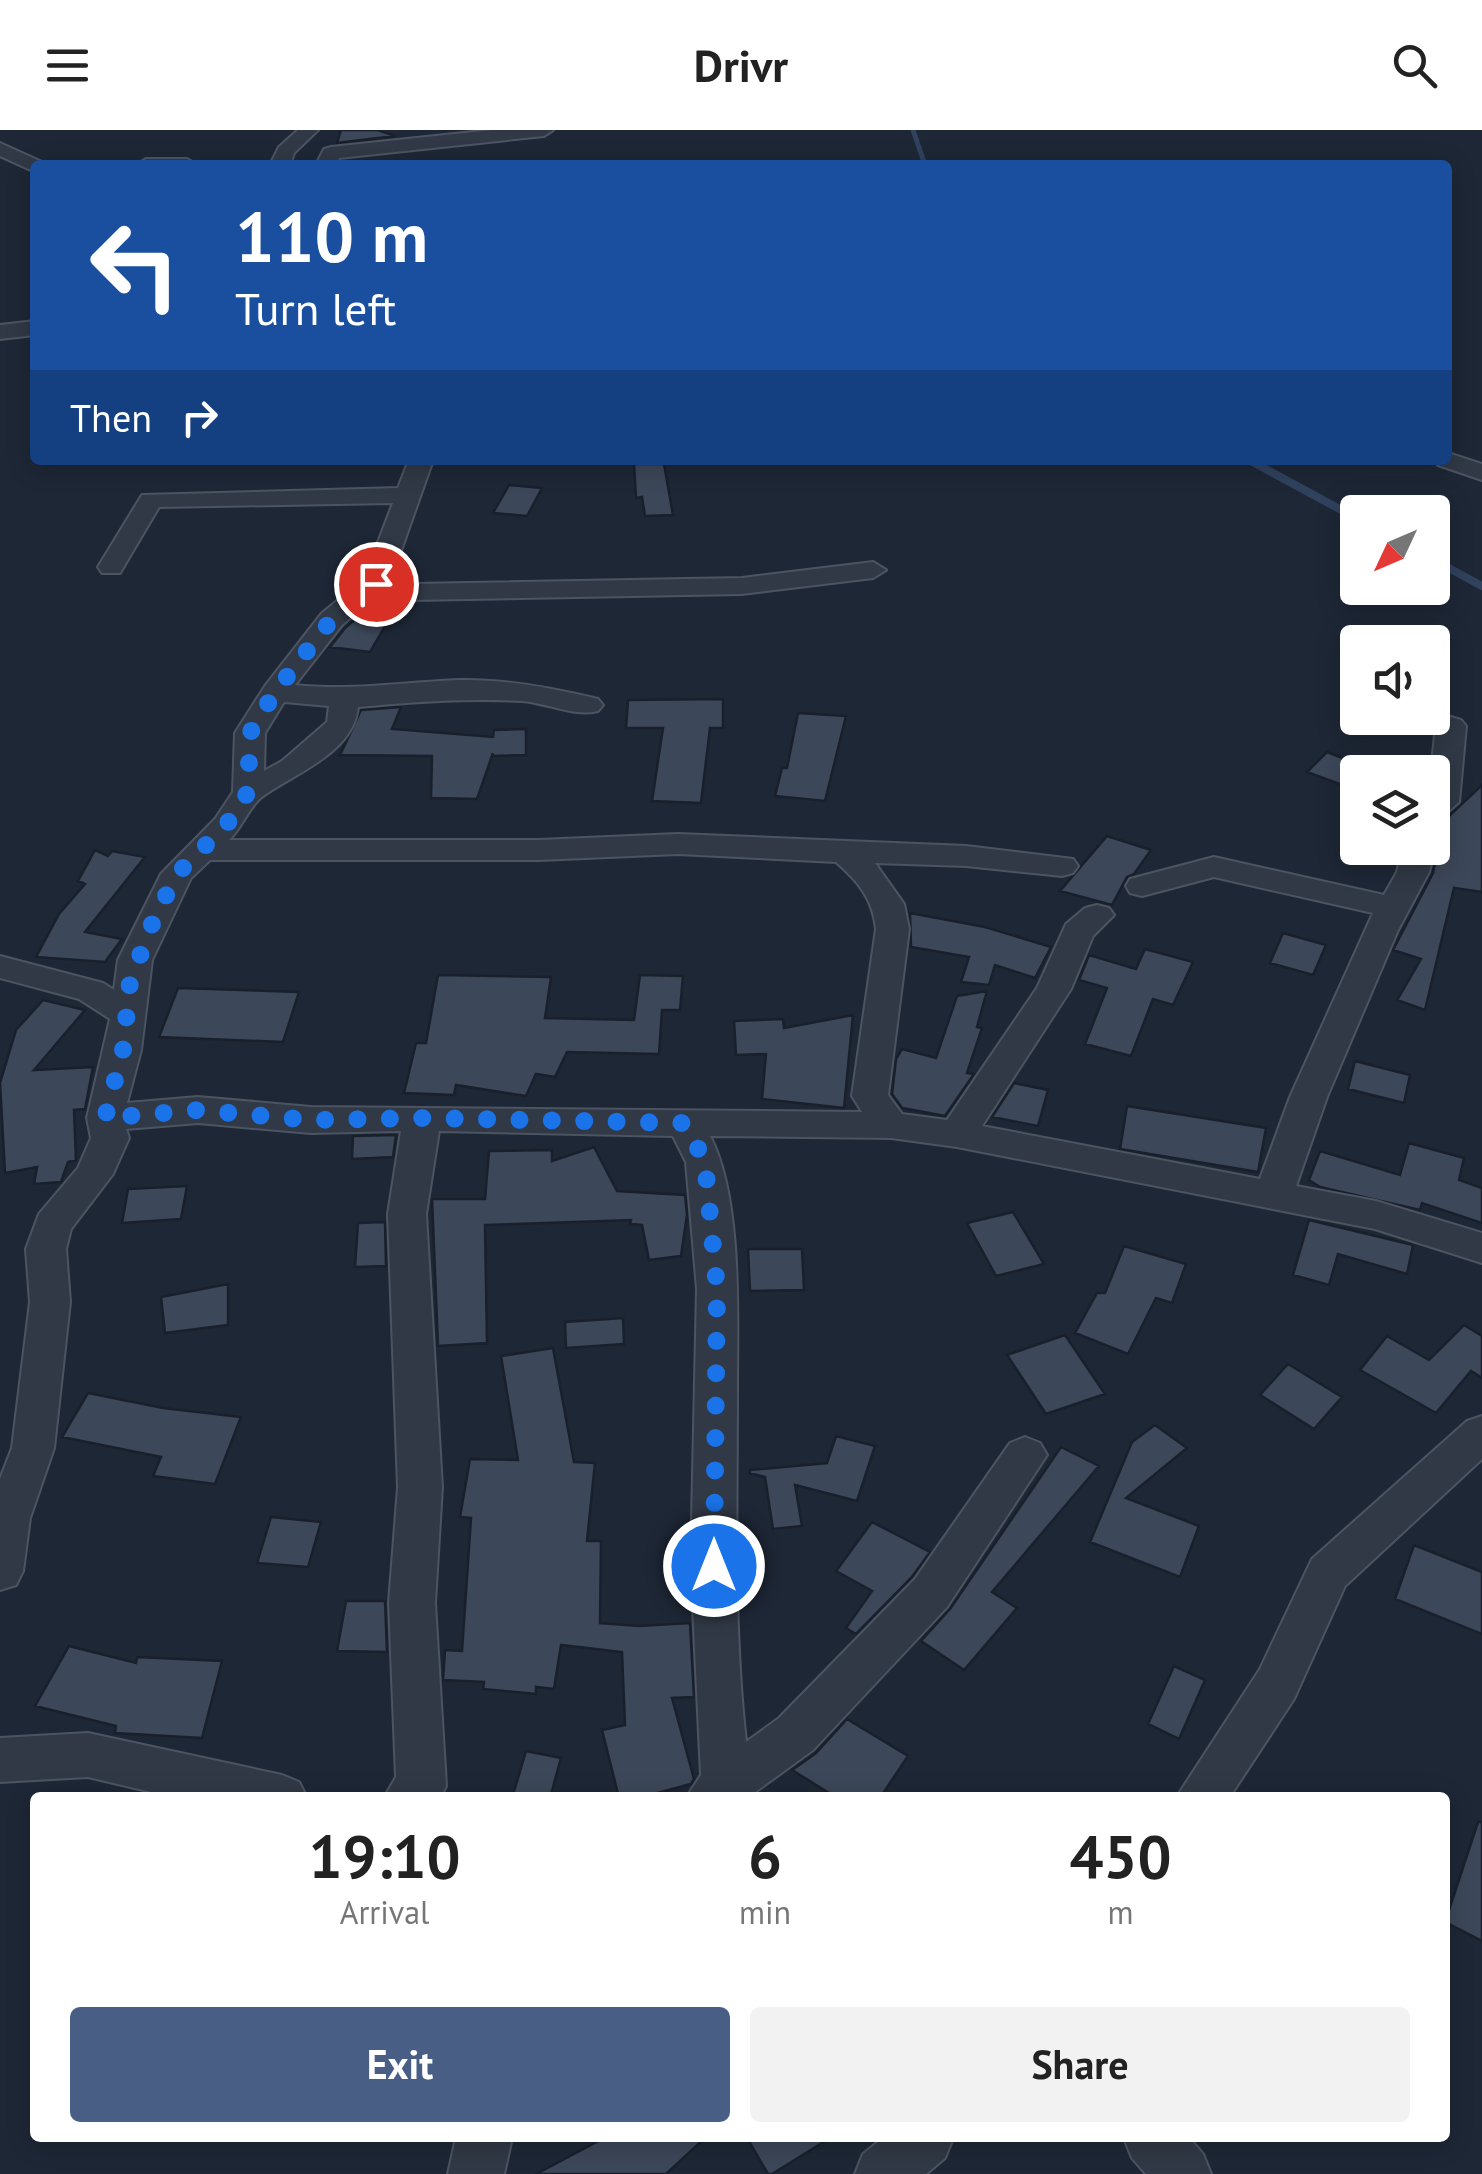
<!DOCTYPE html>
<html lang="en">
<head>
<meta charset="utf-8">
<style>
  :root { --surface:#fff; --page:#f2f2f2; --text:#222; --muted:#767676; --accent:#495e84 }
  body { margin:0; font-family:"PT Sans",sans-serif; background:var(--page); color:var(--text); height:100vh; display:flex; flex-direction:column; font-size:38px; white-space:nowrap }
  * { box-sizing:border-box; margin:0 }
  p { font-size:32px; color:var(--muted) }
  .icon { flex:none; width:55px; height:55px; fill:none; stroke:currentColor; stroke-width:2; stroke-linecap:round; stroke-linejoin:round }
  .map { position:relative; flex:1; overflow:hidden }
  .panel { position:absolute; left:30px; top:1662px; width:1420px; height:350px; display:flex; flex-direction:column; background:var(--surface); border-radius:10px; box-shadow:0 5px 25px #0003 }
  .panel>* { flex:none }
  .banner { position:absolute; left:30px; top:30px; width:1422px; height:305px; border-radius:10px; box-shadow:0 5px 25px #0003; background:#1a4fa0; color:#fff; overflow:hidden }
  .needle { width:65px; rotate:226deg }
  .fabs { position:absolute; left:1340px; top:365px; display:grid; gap:20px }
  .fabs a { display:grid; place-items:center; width:110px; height:110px; border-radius:10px; background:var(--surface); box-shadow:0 5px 25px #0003; font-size:50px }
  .pin { position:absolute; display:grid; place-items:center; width:85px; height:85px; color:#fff; margin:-42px; border:5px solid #fff; border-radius:50%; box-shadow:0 2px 10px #0007 }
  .me { position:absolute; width:110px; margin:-55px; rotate:0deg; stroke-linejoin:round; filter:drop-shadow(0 0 8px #0008) }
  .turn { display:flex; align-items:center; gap:35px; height:210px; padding:0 40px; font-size:45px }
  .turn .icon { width:130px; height:130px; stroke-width:2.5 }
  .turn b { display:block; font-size:70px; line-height:85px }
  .then { display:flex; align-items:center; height:95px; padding:0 40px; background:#0003; gap:20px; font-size:38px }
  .eta { display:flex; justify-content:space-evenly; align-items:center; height:170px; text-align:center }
  .eta b { font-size:60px; font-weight:800; line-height:70px }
  .cta { display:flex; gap:20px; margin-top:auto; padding:20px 40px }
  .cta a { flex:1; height:115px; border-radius:10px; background:var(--accent); color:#fff; font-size:40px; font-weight:800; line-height:115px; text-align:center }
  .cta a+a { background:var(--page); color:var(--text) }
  header { display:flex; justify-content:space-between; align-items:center; height:130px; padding:0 40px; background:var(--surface); font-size:45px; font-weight:800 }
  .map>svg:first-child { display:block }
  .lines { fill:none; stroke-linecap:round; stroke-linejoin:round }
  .stream-far1 { stroke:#30425e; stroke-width:5 }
  .stream { stroke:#30425e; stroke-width:8 }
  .building { fill:#3c4759; stroke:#19202c; stroke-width:2.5 }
  .minor-casing { stroke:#4c5462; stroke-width:4 }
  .minor { fill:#313946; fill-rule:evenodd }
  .route { stroke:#1a73e8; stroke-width:18; stroke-dasharray:0 32.4 }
</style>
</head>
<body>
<header><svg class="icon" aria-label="menu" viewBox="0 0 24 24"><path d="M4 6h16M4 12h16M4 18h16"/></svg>Drivr<svg class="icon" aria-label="search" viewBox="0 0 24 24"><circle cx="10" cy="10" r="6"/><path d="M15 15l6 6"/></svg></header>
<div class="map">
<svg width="1482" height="2044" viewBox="0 0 1482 2044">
  <rect width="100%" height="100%" fill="#1e2736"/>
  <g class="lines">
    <!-- stream-far1 -->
    <path class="stream-far1" d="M913 0 925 35"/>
    <!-- stream -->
    <path class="stream" d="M1249 330 1358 389
      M1432 429 1482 456"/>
  </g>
  <!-- building -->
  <path class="building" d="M341 0H378L395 6 337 13Z
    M634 334H664L673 385 645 386 642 367 636 368Z
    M509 355 542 358 527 386 493 383Z
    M380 468 400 471 370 522 330 517 345 498Z
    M723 569V598H710L701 673 652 671 663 598H626L628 570Z
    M401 577 392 599 493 607 494 600 526 599V625L492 626 493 623 477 669 431 668 432 626 340 625 361 580Z
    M798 583 846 586 825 671 775 666 782 638H787Z
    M1327 622 1358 634V661L1307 642Z
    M1482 655V762L1454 758 1425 880 1397 870 1421 829 1393 820 1433 743 1441 699 1450 685Z
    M1107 706 1151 720 1134 744 1127 747 1112 775 1060 761Z
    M95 720 108 726 112 721 145 727 85 802 122 809 105 832 36 827 59 784 85 754 78 751Z
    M910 783 985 797 1051 817 1035 848 995 835 989 855 961 852 969 827 911 817Z
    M1283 803 1326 815 1313 845 1270 833Z
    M1145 819 1193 832 1173 875 1153 869 1131 926 1085 914 1107 858 1079 850 1089 825 1136 839Z
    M438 845 551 847 545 888 634 890 640 845 683 846 680 880H662L659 924 567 922 555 947 536 944 526 966 456 955 454 965 404 963 416 913H426Z
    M178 858 299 862 283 912 159 907Z
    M987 861 977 897 982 898 967 943 974 944 945 986 902 978 892 964 896 929 902 919 936 928 957 866Z
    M43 870 85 880 34 940 93 937 85 979 74 980 76 1030 68 1032 61 1052 34 1054 37 1037 5 1043 0 953 16 900Z
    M853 885 844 978 762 969 766 924 736 925 734 891 783 889 784 898Z
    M1355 931 1410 945 1404 973 1348 959Z
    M1014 953 1048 960 1038 996 992 987Z
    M1127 976 1266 998 1258 1042 1120 1019Z
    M396 1005 393 1027 352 1029 353 1006Z
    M1409 1013 1464 1028 1459 1050 1482 1058V1093L1422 1073 1420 1080 1320 1057 1309 1050 1320 1021 1400 1045Z
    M594 1017 617 1061 685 1065 687 1085 681 1126 649 1130 642 1095 630 1094 631 1090 485 1095 487 1213 438 1216 432 1069H485L489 1021 552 1020V1031Z
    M187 1056 181 1089 122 1093 128 1059Z
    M1013 1082 1044 1134 996 1146 967 1093Z
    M1309 1090 1413 1115 1407 1144 1338 1124 1329 1155 1293 1145Z
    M385 1092 386 1136 355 1137 358 1093Z
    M1124 1116 1186 1134 1172 1173 1156 1168 1128 1224 1075 1203 1097 1163H1105Z
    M748 1119H802L804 1160 750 1161Z
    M228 1154V1195L165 1203 161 1167Z
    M623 1188 624 1214 566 1218 565 1192Z
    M1464 1195 1482 1206V1248L1471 1241 1436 1283 1360 1240 1387 1206 1429 1230Z
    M1065 1205 1105 1264 1046 1284 1007 1225Z
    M553 1218 574 1332 595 1333 587 1411H601L600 1493 639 1496 690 1493 694 1567 672 1568 694 1649 691 1654 639 1668H619L602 1600 625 1595 622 1522 561 1515 554 1559 536 1557V1564L483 1559 484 1552 443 1550 445 1520 462 1521 471 1388 460 1387 470 1329 518 1330 501 1226Z
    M1288 1234 1342 1267 1314 1299 1260 1265Z
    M88 1263 163 1278 241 1287 215 1354 153 1346 161 1327 62 1307Z
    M1155 1295 1187 1318 1126 1368 1199 1396 1180 1447 1090 1412 1132 1312Z
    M836 1306 875 1316 857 1371 795 1355 802 1396 773 1399 765 1347 750 1343V1340L827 1333Z
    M1061 1317 1099 1336 992 1462 1017 1478 964 1540 921 1511 950 1479Z
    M271 1387 321 1392 308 1437 257 1433Z
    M872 1392 930 1422 912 1447 856 1504 846 1498 872 1461 836 1441Z
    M1414 1415 1482 1442V1504L1395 1469Z
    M346 1471H385L387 1522 337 1521Z
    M69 1516 136 1533 137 1527 222 1531 202 1608 115 1603 116 1596 35 1576Z
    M1174 1536 1205 1550 1179 1609 1148 1594Z
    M847 1589 908 1626 880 1668H837L792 1640 816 1623Z
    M526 1621 561 1628 550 1668H512Z
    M1478 1692H1482V1811L1445 1792Z
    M604 2008H705L666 2044H536Z
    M747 2008H830L772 2044H768Z"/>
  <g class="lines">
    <!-- minor casing -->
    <g class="minor-casing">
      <path id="minor" d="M298 0H318L294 23 290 35H270L279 17Z
        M492 0H553L544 6 339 28 336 35H316L324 19 331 17Z
        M0 13 42 32 44 35H35V42L0 26Z
        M146 29H187L197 35H136Z
        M35 191V205L0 209V195Z
        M1448 323 1482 334V350L1438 335 1435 330H1448Z
        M409 330H433L391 449 412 454 742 448 873 432 886 440 873 448 742 464 412 470 381 462 342 495 295 555C351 561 403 552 459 550 506 549 553 558 598 569L603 575 598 581C574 587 547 573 522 571 466 568 413 572 358 577 353 623 297 642 263 666 249 676 242 698 229 710H539L678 704 966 716 1073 729 1078 736 1073 743 1062 746 966 736 875 733 904 774 909 799 888 965 902 984 947 990 1037 858 1066 794 1085 778 1097 775 1109 778 1114 785 1093 806 1071 859 982 996 1260 1049 1290 967 1373 783 1214 747 1142 766 1130 763 1126 756 1130 749 1214 727 1384 765 1397 742 1403 718H1432V714L1435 718 1429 742 1398 800 1327 967 1296 1056 1376 1071 1482 1103V1133L1375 1099 957 1017 891 1008 710 1006C743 1069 737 1189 737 1261 737 1378 733 1496 746 1612L779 1588 915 1449 1010 1313 1025 1307 1040 1313 1047 1325 947 1477 813 1620 747 1668H686L701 1645 691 1436 697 1159 686 1032 673 1006 439 1001 426 1084 442 1357 435 1473 446 1656 440 1668H384L396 1647 389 1473 398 1357 388 1084 401 1001 311 1003 198 993 126 999 129 1008 113 1044 71 1099 66 1119 70 1172 54 1318 30 1388 23 1441 16 1455 0 1460V1349L12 1318 30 1172 26 1119 39 1084 78 1038 91 1008 87 988 110 889 79 869 0 848V826L103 853 114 860 118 830 161 744 215 689 233 662 235 603 265 556 322 483 364 449 393 373 159 377 120 443H102L98 437 142 365 398 358ZM284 572 329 576 327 592 282 631 264 641 265 603ZM678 724 836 732C858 751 873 769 876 799L852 966 862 982 311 977 198 967 127 973 141 920 152 830 191 748 210 730H539Z
        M1451 587 1461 590 1466 596 1459 672 1443 686 1432 688 1431 642 1436 596 1441 590Z
        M1482 1286V1329L1345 1456 1294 1569 1229 1668H1176L1260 1539 1312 1429 1467 1291Z
        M88 1603 282 1645 299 1652 307 1668H177L88 1647 0 1652V1608Z
        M456 2008H512L504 2044H448Z
        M883 2008H953L945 2028 926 2044H855L863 2024Z
        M1124 2008H1189L1203 2024 1211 2044H1146L1132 2028Z"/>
    </g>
    <!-- minor -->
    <use href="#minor" class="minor"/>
  </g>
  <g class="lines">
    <!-- route -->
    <path class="route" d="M376 454 332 489 275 562 250 603 248 662 227 694 177 744 154 789 130 852 123 920 105 988 198 980 311 990 422 988 685 993 705 1032 717 1159 714 1436"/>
  </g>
</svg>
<div class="fabs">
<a><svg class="needle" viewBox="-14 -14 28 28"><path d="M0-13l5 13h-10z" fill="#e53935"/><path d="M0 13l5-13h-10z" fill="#767676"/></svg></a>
<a><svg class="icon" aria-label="sound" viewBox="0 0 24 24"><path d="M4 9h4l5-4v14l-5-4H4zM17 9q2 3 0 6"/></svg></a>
<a><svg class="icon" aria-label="layers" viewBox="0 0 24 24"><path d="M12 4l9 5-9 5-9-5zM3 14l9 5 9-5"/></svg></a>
</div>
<div class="pin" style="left:376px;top:454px;background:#d93025"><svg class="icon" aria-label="arrive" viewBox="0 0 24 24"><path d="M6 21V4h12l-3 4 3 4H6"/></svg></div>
<svg class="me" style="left:714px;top:1436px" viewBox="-20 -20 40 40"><circle r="17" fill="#1a73e8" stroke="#fff" stroke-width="3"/><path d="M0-11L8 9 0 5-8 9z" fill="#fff"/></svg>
<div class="banner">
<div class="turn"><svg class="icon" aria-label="left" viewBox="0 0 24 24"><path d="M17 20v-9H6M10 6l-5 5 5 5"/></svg><div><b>110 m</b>Turn left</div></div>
<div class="then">Then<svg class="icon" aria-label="right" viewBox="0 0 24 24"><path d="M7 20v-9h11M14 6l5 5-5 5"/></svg></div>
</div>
<section class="panel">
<div class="eta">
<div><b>19:10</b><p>Arrival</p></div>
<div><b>6</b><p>min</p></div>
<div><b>450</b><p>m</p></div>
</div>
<div class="cta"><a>Exit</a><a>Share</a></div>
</section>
</div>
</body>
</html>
